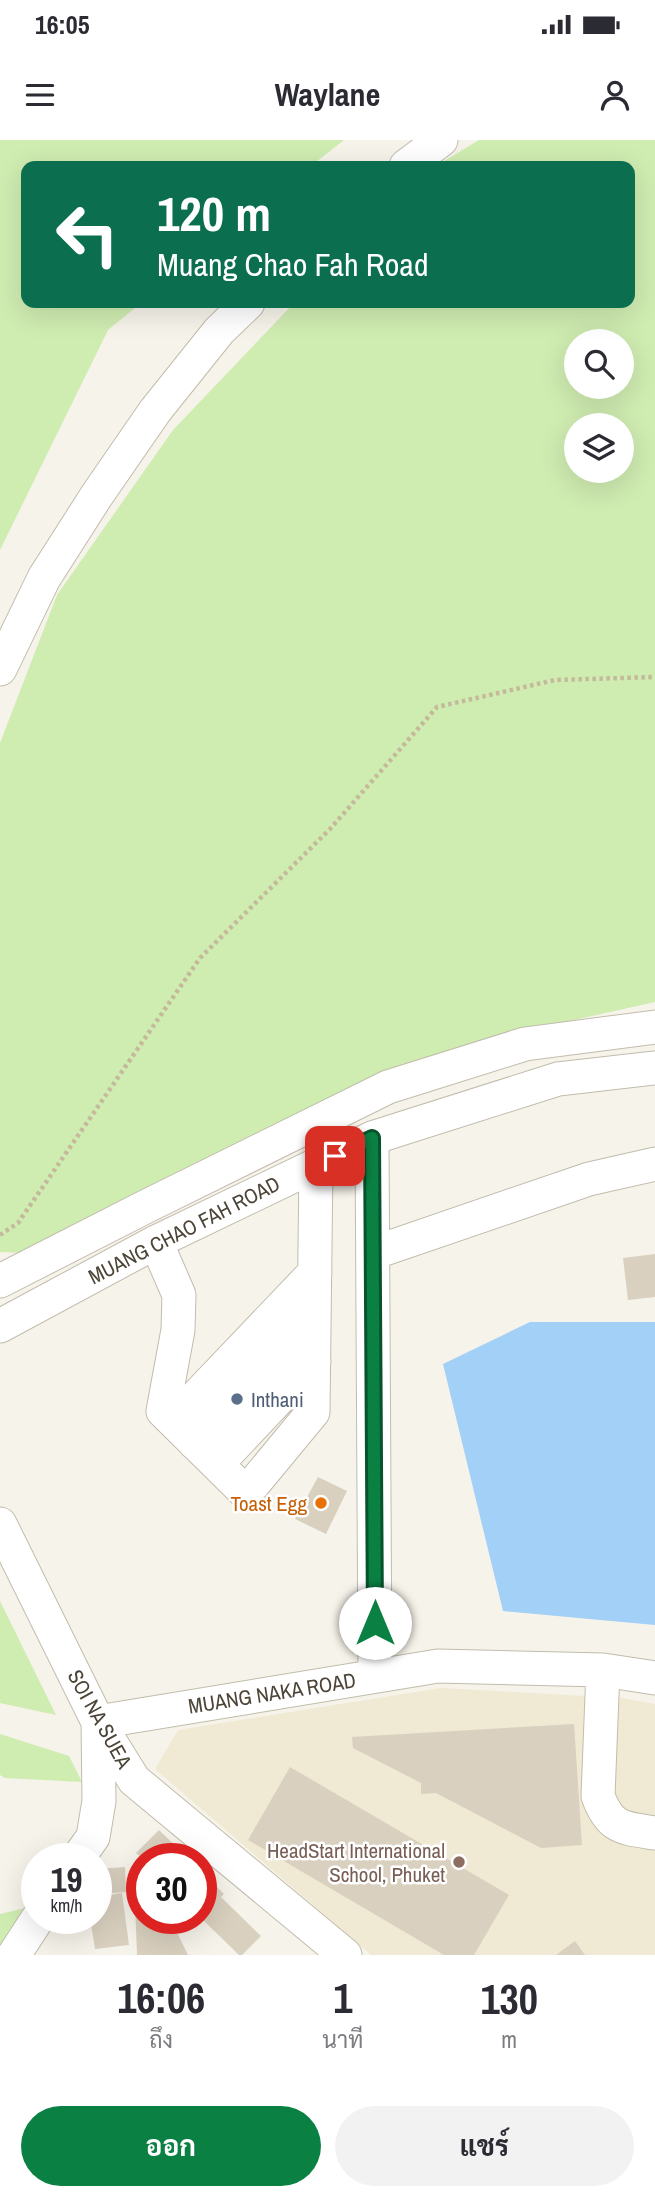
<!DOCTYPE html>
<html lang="th">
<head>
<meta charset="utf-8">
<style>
  :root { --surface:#fff; --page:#f2f2f3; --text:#2b2b33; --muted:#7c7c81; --accent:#0b8043 }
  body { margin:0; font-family:"Archivo Narrow",Sarabun,sans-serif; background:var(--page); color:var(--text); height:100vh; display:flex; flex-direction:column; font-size:26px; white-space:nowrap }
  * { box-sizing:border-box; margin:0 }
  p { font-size:23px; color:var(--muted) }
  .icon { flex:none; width:38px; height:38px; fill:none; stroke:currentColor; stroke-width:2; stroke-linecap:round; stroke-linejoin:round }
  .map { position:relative; height:1815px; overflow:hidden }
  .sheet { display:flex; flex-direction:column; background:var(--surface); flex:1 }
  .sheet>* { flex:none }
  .banner { position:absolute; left:21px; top:21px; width:614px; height:147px; border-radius:14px; box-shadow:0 7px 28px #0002; background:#0b6e4f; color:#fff; overflow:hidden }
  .tools { position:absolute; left:564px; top:189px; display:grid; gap:14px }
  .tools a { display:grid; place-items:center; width:70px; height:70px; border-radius:50%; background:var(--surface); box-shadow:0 7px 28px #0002; font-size:35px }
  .speed { position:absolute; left:21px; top:1703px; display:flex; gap:14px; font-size:35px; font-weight:700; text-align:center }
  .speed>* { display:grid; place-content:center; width:91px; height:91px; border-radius:50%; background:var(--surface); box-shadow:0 7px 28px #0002; line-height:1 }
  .speed small { font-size:18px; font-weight:400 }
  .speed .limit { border:10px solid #d22; background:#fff; color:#111 }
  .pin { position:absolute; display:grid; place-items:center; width:60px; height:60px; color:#fff; margin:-30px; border-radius:14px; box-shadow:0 4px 10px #0006 }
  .me { position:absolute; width:77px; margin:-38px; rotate:0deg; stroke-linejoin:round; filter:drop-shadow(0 0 5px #0008) }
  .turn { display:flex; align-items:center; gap:24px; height:147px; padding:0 21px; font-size:32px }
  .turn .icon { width:91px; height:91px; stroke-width:2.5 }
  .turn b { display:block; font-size:49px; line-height:60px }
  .eta { display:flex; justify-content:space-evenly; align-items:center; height:119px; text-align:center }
  .eta b { font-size:42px; font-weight:700; line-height:49px }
  .action { display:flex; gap:14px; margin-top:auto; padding:14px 21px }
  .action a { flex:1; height:80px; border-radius:42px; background:var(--accent); color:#fff; font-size:28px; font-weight:700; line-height:80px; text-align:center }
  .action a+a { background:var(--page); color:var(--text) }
  .status { display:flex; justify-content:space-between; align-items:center; height:49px; padding:0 35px; background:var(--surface); direction:ltr }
  .status svg { height:19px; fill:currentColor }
  header { display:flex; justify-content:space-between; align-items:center; height:91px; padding:0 21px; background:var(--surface); font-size:32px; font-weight:700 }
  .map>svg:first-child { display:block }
  .education { fill:#f0e9d3 }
  .green { fill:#cfecb1; fill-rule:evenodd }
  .water { fill:#a3d0f6 }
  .building { fill:#d9d0bf }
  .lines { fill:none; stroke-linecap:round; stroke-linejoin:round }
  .minor-casing { stroke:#c2bcac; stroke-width:35 }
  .path { stroke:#c5b99c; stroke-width:4.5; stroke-dasharray:3.5 3.5; stroke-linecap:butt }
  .minor { stroke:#fff; stroke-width:33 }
  .route-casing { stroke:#07532c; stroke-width:18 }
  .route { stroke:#0b8043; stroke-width:12 }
  .service-dot { fill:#5c6f8a; stroke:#fff; stroke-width:2.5 }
  .food-dot { fill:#e8710a; stroke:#fff; stroke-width:2.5 }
  .education-dot { fill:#8d6e63; stroke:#fff; stroke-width:2.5 }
  .labels { text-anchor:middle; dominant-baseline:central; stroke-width:5; stroke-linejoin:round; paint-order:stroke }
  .street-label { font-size:21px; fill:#4b4437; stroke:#fff }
  .service-label { font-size:21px; fill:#4e5e75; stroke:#fff; text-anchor:start }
  .food-label { font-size:21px; fill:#c56008; stroke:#fff; text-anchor:end }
  .education-label { font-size:21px; fill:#785e54; stroke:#fff; text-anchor:end }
</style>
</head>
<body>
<div class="status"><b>16:05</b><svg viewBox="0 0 49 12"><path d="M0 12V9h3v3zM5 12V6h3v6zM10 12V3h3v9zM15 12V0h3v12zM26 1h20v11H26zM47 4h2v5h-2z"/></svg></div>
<header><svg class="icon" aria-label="menu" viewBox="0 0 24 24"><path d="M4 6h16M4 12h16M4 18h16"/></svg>Waylane<svg class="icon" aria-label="person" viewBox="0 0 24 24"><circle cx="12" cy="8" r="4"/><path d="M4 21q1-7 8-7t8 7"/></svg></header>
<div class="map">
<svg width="655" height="1815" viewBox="0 0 655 1815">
  <rect width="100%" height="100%" fill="#f6f3ea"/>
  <!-- education -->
  <path class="education" d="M441 1548 622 1558 655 1564V1815H371L155 1629 178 1590Z"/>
  <!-- green -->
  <path class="green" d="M0 0H344L311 26H26V163H141L108 190 0 410Z
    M479 0H655V862L511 894 26 1113 0 1112V603L57 455 173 290 294 163H630V26H436ZM576 201H621V247H576ZM576 285H621V331H576Z
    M0 1461 56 1575 0 1563Z
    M0 1594 69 1616 82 1642 5 1638 0 1635Z
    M25 1768 0 1807V1774Z"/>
  <!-- water -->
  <path class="water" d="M530 1182H655V1485L503 1471 443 1224Z"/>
  <!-- building -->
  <path class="building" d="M655 1114V1157L628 1160 623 1118Z
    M318 1337 347 1351 326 1394 295 1379Z
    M574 1584 582 1705 541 1708 436 1653 421 1654V1643L353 1608 352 1597Z
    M290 1627 509 1755 474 1815H444L248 1700Z
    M159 1690 188 1718H142L136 1713Z
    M125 1727 126 1752 99 1754 97 1729Z
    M201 1731 224 1754 221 1757 261 1796 242 1815H239L201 1778Z
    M122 1753 129 1805 95 1809 90 1778H96V1757Z
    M142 1758V1778H170L188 1815H137L135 1762Z
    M575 1801 585 1815H556Z"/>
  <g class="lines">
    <!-- minor casing -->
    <g class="minor-casing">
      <path id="minor" d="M406 26 441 0
        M0 529 44 438 97 355 155 271 219 191 248 163
        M372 998 375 1536
        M156 1102 179 1155 178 1190 163 1271 246 1353 313 1272 316 1025
        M373 1113 589 1039 655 1024
        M0 1141 145 1067 388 947 525 904 655 887
        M0 1186 156 1102 372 998 558 939 655 928
        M173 1281 315 1132
        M195 1303 314 1179
        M217 1324 314 1221
        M0 1384 98 1582 134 1640 345 1815
        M603 1530 598 1656C610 1689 623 1688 655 1693
        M98 1582 438 1526 603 1530 655 1538
        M78 1718 93 1697 99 1661 98 1582
        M14 1815 38 1778"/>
    </g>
    <!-- path -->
    <path class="path" d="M0 1095 18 1083 200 818 330 689 437 567 555 540 655 537"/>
    <!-- minor -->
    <use href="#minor" class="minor"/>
  </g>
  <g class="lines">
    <!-- route casing -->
    <g class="route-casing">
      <path id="route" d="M335 1016 372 998 375 1483"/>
    </g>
    <!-- route -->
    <use href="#route" class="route"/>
  </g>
  <!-- markers -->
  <circle class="service-dot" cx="237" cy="1259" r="7"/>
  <circle class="food-dot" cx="321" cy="1363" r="7"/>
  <circle class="education-dot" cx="459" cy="1722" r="7"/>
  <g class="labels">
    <!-- street labels -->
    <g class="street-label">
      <text transform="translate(184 1090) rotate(-27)">MUANG CHAO FAH ROAD</text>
      <text transform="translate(272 1553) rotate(-9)">MUANG NAKA ROAD</text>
      <text transform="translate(100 1579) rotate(61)">SOI NA SUEA</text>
    </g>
    <!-- service labels -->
    <g class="service-label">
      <text x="251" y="1259">Inthani</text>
    </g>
    <!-- food labels -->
    <g class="food-label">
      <text x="307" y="1363">Toast Egg</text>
    </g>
    <!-- education labels -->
    <g class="education-label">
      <text x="445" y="1710">HeadStart International<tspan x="445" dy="24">School, Phuket</tspan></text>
    </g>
  </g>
</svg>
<div class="tools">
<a><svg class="icon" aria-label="search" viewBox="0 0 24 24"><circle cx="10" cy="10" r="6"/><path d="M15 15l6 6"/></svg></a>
<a><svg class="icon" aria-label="layers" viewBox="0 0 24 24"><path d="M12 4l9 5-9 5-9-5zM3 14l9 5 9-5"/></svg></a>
</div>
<div class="speed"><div>19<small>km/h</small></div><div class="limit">30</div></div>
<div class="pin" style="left:335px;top:1016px;background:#d93025"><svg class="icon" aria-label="arrive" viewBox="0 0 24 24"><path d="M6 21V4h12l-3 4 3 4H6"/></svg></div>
<svg class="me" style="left:375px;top:1483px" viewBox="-20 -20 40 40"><circle r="19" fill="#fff"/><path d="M0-13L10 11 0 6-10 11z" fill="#0b8043"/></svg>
<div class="banner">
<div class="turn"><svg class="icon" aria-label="left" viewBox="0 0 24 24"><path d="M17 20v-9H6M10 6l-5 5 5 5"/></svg><div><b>120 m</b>Muang Chao Fah Road</div></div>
</div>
</div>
<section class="sheet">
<div class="eta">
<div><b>16:06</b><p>ถึง</p></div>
<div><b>1</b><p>นาที</p></div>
<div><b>130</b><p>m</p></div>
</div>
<div class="action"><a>ออก</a><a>แชร์</a></div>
</section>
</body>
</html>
